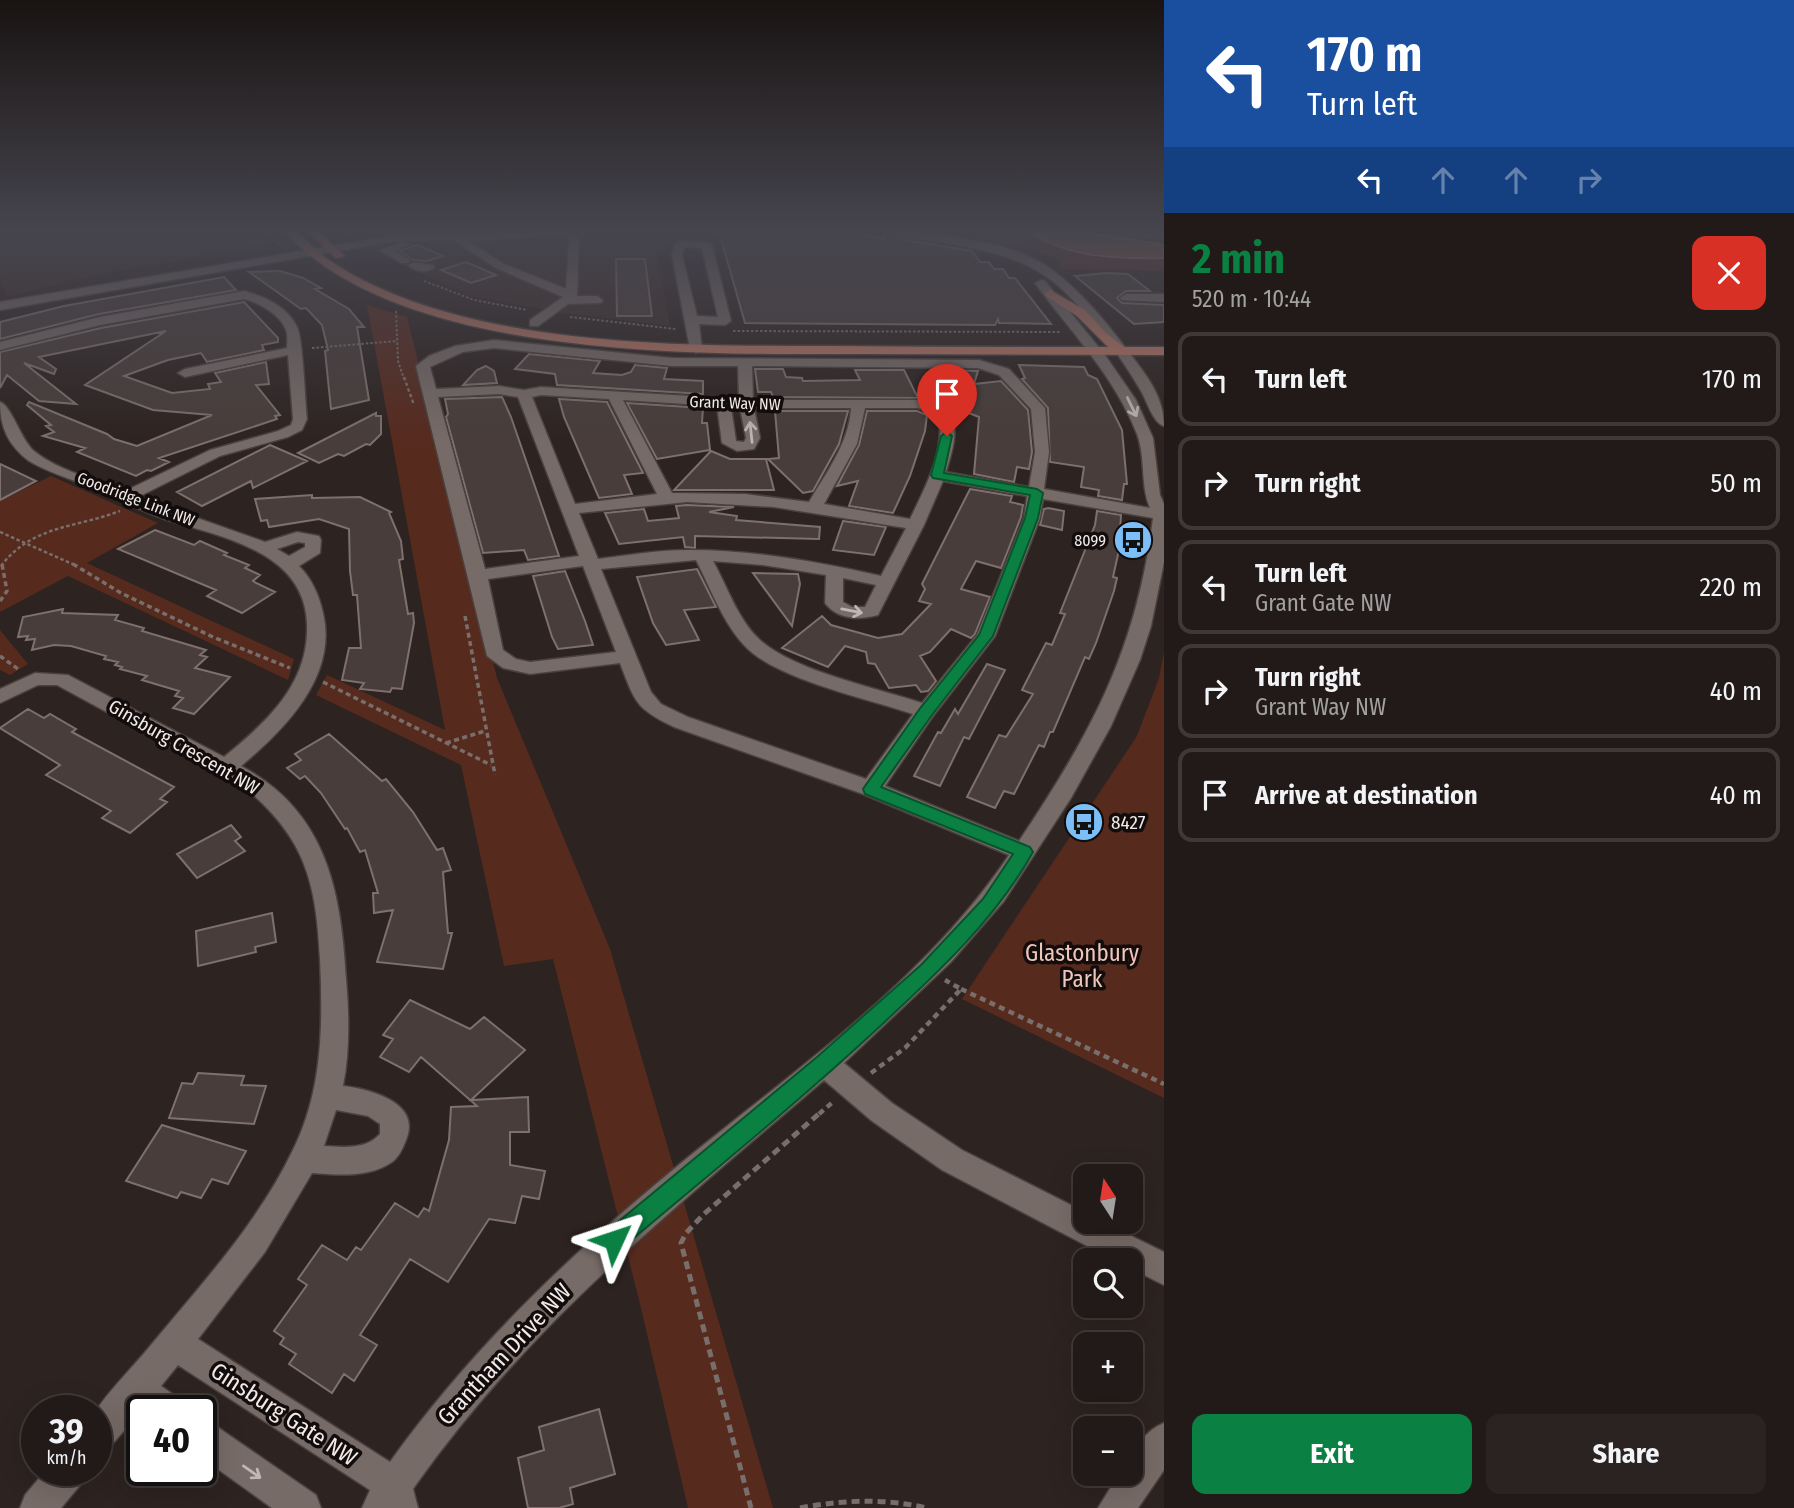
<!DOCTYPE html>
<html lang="en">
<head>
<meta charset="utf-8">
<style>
  :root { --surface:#221a18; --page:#2a2321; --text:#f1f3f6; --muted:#a2a1a2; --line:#3f3837; --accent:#0b8043 }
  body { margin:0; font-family:"Fira Sans Condensed",sans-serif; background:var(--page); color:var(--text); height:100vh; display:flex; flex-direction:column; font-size:26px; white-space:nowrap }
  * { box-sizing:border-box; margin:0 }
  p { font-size:23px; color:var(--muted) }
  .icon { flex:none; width:38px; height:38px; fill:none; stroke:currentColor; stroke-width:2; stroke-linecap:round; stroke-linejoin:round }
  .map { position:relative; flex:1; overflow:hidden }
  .side { display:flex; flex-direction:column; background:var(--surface); width:630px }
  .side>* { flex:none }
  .hud { background:#1a4fa0; color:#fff; overflow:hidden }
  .needle { width:46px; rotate:348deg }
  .tools { position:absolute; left:1073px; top:1164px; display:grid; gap:14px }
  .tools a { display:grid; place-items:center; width:70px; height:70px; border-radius:14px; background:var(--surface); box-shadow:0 7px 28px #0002,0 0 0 2px var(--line); font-size:35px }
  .speed { position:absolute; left:21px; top:1395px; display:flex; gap:14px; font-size:35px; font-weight:700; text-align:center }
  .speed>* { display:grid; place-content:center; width:91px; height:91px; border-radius:50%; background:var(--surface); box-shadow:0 7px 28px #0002,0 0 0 2px var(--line); line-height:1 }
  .speed small { font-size:18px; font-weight:400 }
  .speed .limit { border:4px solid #111; border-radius:10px; background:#fff; color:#111 }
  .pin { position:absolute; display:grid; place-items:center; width:60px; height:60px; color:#fff; margin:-72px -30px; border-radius:50% 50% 50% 0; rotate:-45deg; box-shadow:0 0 7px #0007 }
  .pin .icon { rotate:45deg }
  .me { position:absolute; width:77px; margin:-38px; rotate:48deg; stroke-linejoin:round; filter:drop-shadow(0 0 5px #0008) }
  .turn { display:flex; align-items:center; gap:24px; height:147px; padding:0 28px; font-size:32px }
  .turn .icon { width:91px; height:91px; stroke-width:2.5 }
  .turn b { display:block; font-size:49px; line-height:60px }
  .lanes { display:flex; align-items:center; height:66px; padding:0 28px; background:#0003; justify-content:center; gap:35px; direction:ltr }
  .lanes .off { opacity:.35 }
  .round { display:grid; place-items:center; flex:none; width:74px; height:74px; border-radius:14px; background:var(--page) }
  .overview { display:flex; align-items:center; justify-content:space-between; height:119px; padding:0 28px }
  h1 { font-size:42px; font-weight:700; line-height:52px; color:var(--accent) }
  .action { display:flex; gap:14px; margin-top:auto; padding:14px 28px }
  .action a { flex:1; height:80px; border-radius:14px; background:var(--accent); color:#fff; font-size:28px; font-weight:700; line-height:80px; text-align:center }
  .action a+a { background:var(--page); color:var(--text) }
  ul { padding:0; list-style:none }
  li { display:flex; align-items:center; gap:21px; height:94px; margin:0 14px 10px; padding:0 14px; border:4px solid var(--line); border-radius:14px }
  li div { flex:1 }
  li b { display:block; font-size:26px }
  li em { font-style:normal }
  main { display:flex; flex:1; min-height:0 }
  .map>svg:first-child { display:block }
  .built { fill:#3c2b27 }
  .green { fill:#572a1e }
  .water { fill:#9f5744; stroke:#b88375; stroke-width:2 }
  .building { fill:#483d3a; stroke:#7d706d; stroke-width:2 }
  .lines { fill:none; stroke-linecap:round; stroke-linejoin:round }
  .minor-casing { stroke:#4a413f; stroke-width:3 }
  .major-casing { stroke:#4a413f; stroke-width:3 }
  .path-far4 { stroke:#786f6c; stroke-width:2; stroke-dasharray:2.5 2; stroke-linecap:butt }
  .path-far3 { stroke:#786f6c; stroke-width:2.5; stroke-dasharray:3.5 2.5; stroke-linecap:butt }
  .path-far2 { stroke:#786f6c; stroke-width:3.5; stroke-dasharray:5 3.5; stroke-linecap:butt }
  .path-far1 { stroke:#786f6c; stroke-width:4.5; stroke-dasharray:6 4.5; stroke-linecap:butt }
  .path { stroke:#786f6c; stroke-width:5; stroke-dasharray:8 5; stroke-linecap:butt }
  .minor { fill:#776b67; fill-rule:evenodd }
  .major { fill:#b87563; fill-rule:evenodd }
  .oneway { stroke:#c0b7b4 }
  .route { fill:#0b8043; stroke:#07532c; stroke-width:2 }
  .labels { text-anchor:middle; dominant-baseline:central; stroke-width:7; stroke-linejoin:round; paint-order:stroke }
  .far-street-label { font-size:16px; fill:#f1eae8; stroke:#120d0c }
  .far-poi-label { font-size:16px; fill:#f1eae8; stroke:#120d0c; text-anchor:end }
  .street-label { font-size:19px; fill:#f1eae8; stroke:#120d0c }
  .poi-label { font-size:19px; fill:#f1eae8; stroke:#120d0c; text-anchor:start }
  .near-park-label { font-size:23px; fill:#f1c6ba; stroke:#120d0c }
  .near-street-label { font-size:23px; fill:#f1eae8; stroke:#120d0c }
</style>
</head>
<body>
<main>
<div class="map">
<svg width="1164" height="1508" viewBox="0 0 1164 1508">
  <rect width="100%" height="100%" fill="#2d2320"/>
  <!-- built -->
  <path class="built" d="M0 232H259L269 244 87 277 6 297 0 276Z
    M343 232H671L672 242 656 251 670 326 562 313 471 296 367 248Z"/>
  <!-- green -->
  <path class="green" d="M981 232H1030L1042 240 1093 256 1164 258V271L1058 269 1061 260 1031 249 974 240Z
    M1080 232 1164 235V245Z
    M367 305 407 317 497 678 610 949 773 1508H688L640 1304 553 959 504 966 461 765 316 695 327 675 445 730Z
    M51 476 158 523 87 563 294 659 288 680 68 576 0 612V501Z
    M0 630 28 664 10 675 0 670Z
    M1164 651V1098L962 999 1137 736 1159 678Z"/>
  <!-- water -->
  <path class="water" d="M1030 232H1080L1159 244 1164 245V258C1118 259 1069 258 1030 232Z"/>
  <!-- building -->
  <path class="building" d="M719 232H847L884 239V232H888L905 240 972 251 980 262H989L994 269H1003L1009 278H1015L1051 324 999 323 998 319 995 325 745 323Z
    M416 245 422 247 443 256 427 261 412 260 400 251Z
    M616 259H645L652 316H617Z
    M466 262 496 275 471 283 441 270Z
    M280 271 303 278 321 288 315 289 349 309 364 327H357L369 400 331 409 325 351 328 350 322 325 306 308 301 309 249 272Z
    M1106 273 1128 274 1150 291H1126L1117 298 1122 303 1164 305V322L1134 324 1075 276Z
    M224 277 236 290 99 314 0 339V322L64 306Z
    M244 302 278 338V342L262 345 264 350 207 362 201 353 168 360 124 376 172 393 210 389 208 384 221 382 215 373 266 362 269 384 256 385 280 415 275 416 277 419 159 458 169 462 151 471 147 470 136 476 77 452 85 448 43 436 54 432 46 426 51 425 27 405 29 402 107 434 114 439 137 446 212 415 153 410 85 385 166 331 39 357 56 369 54 374 24 363 76 404 39 401 7 375 0 388V352L101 328Z
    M529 354 600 361 593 373 622 375 631 372 635 365 667 368 664 379 703 381V394L557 385 555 374 515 369Z
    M1019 365 1084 367 1088 375 1097 379 1122 430 1127 484H1124L1122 500 1098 496 1099 490 1081 487 1084 467 1050 462 1048 408 1022 379 1025 378Z
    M486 366 494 371 497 383 463 385 477 370Z
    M755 369H783L786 377 802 378 803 381 860 380 855 370H904L918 398 773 397 771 392H758Z
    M931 370 978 371 974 384 1001 381 1028 410 1032 452 1029 469 1017 467 1014 482 974 474 979 417 935 400Z
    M502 397 511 417 559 556 528 560 524 550 483 553 446 417 448 414 445 399Z
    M559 399 607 402 643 473 624 475 632 494 599 498 564 417Z
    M627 403 703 408 702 423H707L710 450 657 459Z
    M775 411H848L839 444 813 491 803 493 768 459 779 458Z
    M867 411H917L927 415 925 431 910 476 893 513 849 506 858 481 837 486 859 445Z
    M376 413V416H381V434L370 445 366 444 344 456 338 454 319 463 298 453Z
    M270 445 307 461 253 488 251 481 202 506 177 492Z
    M711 451 730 459H766L774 490H674Z
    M0 464 36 481 0 500Z
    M970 489 1012 496 1010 502 1023 505 1021 517 1001 568 976 561 961 589 990 597 975 634 971 638 951 629 930 652 920 656 936 681 928 691 921 692 916 685 889 688 875 664 868 663 866 652 845 646 828 667 782 648 822 616 831 625 878 638 902 634 931 604 919 601 925 589 922 584Z
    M312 495V498L360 497 391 512 389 513 401 541 403 559 399 560 408 614 413 613 414 623 402 689 392 688 390 692 360 689 364 683 342 680 349 648H361L357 595H353L350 571 349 529 319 519 269 527 267 520 261 521 255 499Z
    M687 505 734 507 709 512 737 516 736 520 820 527 819 539 695 536V548L685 547 683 537 619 544 605 513 644 509 648 521 679 518 676 506Z
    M1048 508 1064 511 1062 530 1040 525 1044 509Z
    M1097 511 1121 515 1120 531 1123 532 1113 577 1117 578 1114 591 1096 643 1089 659 1085 657 1053 732H1050L1044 747 1039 745 1014 794 1004 791 995 808 967 797 999 735 1006 737 1033 694 1022 690 1046 643 1052 645 1065 614 1060 613 1095 525Z
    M843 521 886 527 874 555 833 550Z
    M155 530 194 545 200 541 227 553 224 555 249 565 245 568 260 575 253 581 256 583 275 592 242 613 207 596 216 590 118 549Z
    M697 569 716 607 684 610 699 640 666 645 653 623 637 577Z
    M565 571 585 621 593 645 558 649 552 637 533 576Z
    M753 573 798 574 800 584 792 626Z
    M63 609 62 613 118 615 115 620 144 628 142 631 206 650 200 655 207 657 195 668 230 677 194 714 173 708 183 698 175 696 179 691 142 680 147 676 120 669 122 667 115 665 118 662 104 659 106 656 71 646 54 645 32 650 35 639 26 640 28 636 18 637 23 617Z
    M987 664 1005 670 969 739 964 737 940 786 914 776 938 732 941 733 955 709 958 714Z
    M28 709 44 718 50 714 76 729 72 732 174 787 160 799 167 802 130 833 102 818 111 811 46 775 60 765 0 728Z
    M329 734 382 781 386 779 413 812 437 850 443 848 451 870 443 872 448 933H452L443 969 377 962 393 910 374 913 373 893H378L365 850 360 852 347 828 345 829 321 793 305 776 300 779 287 768 301 760 295 754Z
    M231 825 241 837 235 841 245 851 197 878 177 854Z
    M272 913 276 942 255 947 256 952 198 966 196 931Z
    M410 1000 470 1029 484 1017 525 1050 471 1100 528 1097 529 1132H510V1165L545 1171 539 1199 522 1196 515 1223 489 1219 448 1282 410 1259 360 1335 377 1345 354 1381 344 1374 332 1393 289 1364 296 1354 280 1344 284 1338 274 1331 307 1285 298 1279 322 1245 347 1260 356 1247 361 1250 395 1203 418 1217 424 1208 429 1211 449 1140 451 1107 477 1106 421 1057 409 1072 380 1057 393 1039 383 1035Z
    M198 1073 244 1076 241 1085 266 1086 254 1124 169 1118 182 1083 193 1084Z
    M162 1125 246 1151 228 1184 212 1179 201 1198 181 1192 177 1198 126 1181Z
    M599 1409 615 1474 570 1488 573 1504 559 1508H528L518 1458 544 1450 539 1427Z"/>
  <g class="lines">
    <!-- minor casing -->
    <g class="minor-casing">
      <path id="minor" d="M518 232H573L579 240 577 296H597L603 300 601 303 568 304 538 326H530V320L563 297 496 268 453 240 390 242 0 310V302L390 236ZM564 235 569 240 566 289 504 264 468 241Z
        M891 232C937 232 1013 241 1051 269 1081 291 1106 322 1128 351 1146 375 1164 396 1164 426 1153 423 1147 401 1141 391 1120 355 1093 319 1062 289 1025 255 980 249 933 241 920 239 902 239 891 232Z
        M680 241 707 242 712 245 731 321 725 325 699 324 702 349 696 353 690 349 672 255 675 244ZM684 247 702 248 718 317 697 316 682 255Z
        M402 242 411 244 394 251 409 259V263H401L380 250Z
        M414 262 433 265 435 267C427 274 415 272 408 265Z
        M1041 280 1045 281 1105 355 1136 400 1153 438 1160 495 1164 504V562L1151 626 1140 660 1111 726 1071 798 1004 901 951 962 844 1063 892 1103 962 1150 1085 1212V1222H1103L1164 1252V1285L1130 1268V1260H1114L942 1170 872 1121 824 1080C673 1210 532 1321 415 1486L413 1489 418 1508H362L370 1490 178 1365 161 1386 178 1398 183 1410H142L108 1449 96 1454C96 1441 94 1425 96 1412 98 1403 137 1362 146 1351 198 1288 257 1225 293 1150 323 1090 323 1024 320 958 316 881 305 837 243 786L57 685H38L0 703V689L35 673 68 675 224 757C264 724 305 688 307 633 311 550 221 538 162 518 136 509 113 496 88 486 68 478 48 472 29 461 8 445 0 427 0 402 11 405 21 440 34 451 58 471 96 479 125 491L210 450 278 431 291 425 293 419 288 355 185 377 178 373 185 369 287 348C287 343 288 335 286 330 281 315 258 302 244 299L100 325 0 350V342L100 317 244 291C264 296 288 307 297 327 303 338 305 401 307 419L302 430 288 437 220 456 138 497 265 542 297 532 319 536 321 540 320 553 299 566C312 579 319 595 323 613 338 676 285 729 241 766 326 811 341 890 346 979 349 1014 350 1051 343 1086 369 1089 422 1102 406 1140 403 1148 399 1157 392 1162 369 1178 338 1175 312 1173L265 1252 198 1339 390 1462C473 1346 576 1249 686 1159 799 1067 927 978 1009 855L863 794 674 727C635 708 635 702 620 663L530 674 503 668 487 656 416 366 429 356 455 346 494 340 672 358 979 360 1009 369 1045 408 1049 452 1044 489 1150 508C1140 485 1146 458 1137 434 1115 377 1071 332 1035 283ZM494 348 672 366H738L739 399 541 387 524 390 499 386 436 389 430 367 463 352ZM752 366 978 368 999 375 1031 409 1035 452 1029 487 946 472C953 449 960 428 948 406L917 400H753ZM499 394 518 397 579 556 485 569 438 397ZM541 395 609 399 657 494 575 504 532 397ZM623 400 717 406 722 443 737 451 754 449 760 438 754 408H851C849 443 826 473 809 502L745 494 672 493ZM731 407 740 408 746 438 744 442 736 441ZM865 408H917L937 412C948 446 925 488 910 519L824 504 857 444ZM943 481 1027 496 1024 518 977 635 922 703C877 688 794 671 760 640 738 620 727 586 713 561L763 565 826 575 825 603C838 620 859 620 878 615L924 525ZM1043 499 1153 518C1137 649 1091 734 1019 841L885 786 933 716 995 636 1040 518ZM687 502 774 507 906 528 881 576C819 562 754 550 689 550 659 550 628 555 598 559L579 513ZM298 542 305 543V547L289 556 277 549ZM696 560C711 589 722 621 744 645 774 679 870 699 913 714L866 779 688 717 661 704 651 692 601 569ZM583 566 616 652 530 662 516 659 503 650 488 579ZM843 578 876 585 865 607H852L843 602ZM336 1110 368 1116 380 1124V1134C366 1150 343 1147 324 1146Z
        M1126 294H1164V302L1122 300 1120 298Z
        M201 1419 213 1424 316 1495 321 1508H272L201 1457Z
        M1164 1423V1470L1138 1508H1098L1119 1474H1130C1130 1452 1144 1431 1164 1423Z
        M46 1470H87L82 1483 61 1508H20L25 1495Z"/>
    </g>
    <!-- major casing -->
    <g class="major-casing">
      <path id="major" d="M285 232H297C308 242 320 255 333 263 464 348 682 346 833 346 925 347 1017 347 1108 347L1077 316 1046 296 1044 294 1050 290 1085 310 1106 333 1124 347H1164V355C1067 355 970 354 873 354 708 354 404 362 285 232Z
        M308 232H319L345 256 336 258Z"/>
    </g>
    <!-- path-far4 -->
    <path class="path-far4" d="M268 232 281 246
      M1123 232 1164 238
      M424 281 474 300 527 310
      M396 311 398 361 404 379
      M570 317 676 329
      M733 331 1061 332
      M312 348 397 341"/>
    <!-- path-far3 -->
    <path class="path-far3" d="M404 377 414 405
      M0 532 77 566
      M1 566C32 525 76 528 120 511"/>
    <!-- path-far2 -->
    <path class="path-far2" d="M73 564 121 593 213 637 290 668
      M0 601 7 591 2 564
      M465 616 495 775
      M0 656 18 669
      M323 682 491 765
      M446 743 485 731"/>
    <!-- path-far1 -->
    <path class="path-far1" d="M961 989 1164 1084
      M871 1073 905 1048 961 989 945 980
      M819 1114 834 1101"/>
    <!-- path -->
    <path class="path" d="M751 1508 681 1243 686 1233 704 1214 821 1112
      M800 1508C843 1500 884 1498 927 1508"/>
    <!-- minor -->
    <use href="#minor" class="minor"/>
    <!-- major -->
    <use href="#major" class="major"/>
  </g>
  <!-- one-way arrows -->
  <defs><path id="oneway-shaft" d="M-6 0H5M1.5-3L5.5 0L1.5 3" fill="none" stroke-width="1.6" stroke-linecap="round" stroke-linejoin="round" transform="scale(1.75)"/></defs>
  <g class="oneway">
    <use href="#oneway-shaft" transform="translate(1132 407) rotate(64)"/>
    <use href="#oneway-shaft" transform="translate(751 432) rotate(-96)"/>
    <use href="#oneway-shaft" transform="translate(852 611) rotate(11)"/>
    <use href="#oneway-shaft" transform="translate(252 1472) rotate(35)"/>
  </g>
  <!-- sky -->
  <linearGradient id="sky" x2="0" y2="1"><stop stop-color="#191312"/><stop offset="0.52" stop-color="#46454e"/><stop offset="1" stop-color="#46454e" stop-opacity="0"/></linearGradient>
  <rect width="1164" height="443" fill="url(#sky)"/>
  <!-- route -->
  <path class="route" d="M947 432 952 436 944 473 1037 489 1043 493 1038 518 993 636 932 715 881 787 1030 847 1033 852C994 922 934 976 876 1030 794 1106 707 1176 622 1248L614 1252 606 1248 602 1240 606 1232 817 1057 921 965 983 899 1013 854 865 794 863 789 921 707 979 635 1025 518 1030 495 933 478 931 475 941 436Z"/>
  <!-- icons -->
  <defs>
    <g id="bus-disc" transform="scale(2.0125)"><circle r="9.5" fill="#7bbef8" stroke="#120d0c"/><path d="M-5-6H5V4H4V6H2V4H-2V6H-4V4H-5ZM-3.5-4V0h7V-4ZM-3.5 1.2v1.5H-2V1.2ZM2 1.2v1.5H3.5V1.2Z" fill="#111"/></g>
  </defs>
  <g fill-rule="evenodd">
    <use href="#bus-disc" x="1133" y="540"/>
    <use href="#bus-disc" x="1084" y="822"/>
  </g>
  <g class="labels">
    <!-- far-street labels -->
    <g class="far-street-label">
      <text transform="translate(735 403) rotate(2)">Grant Way NW</text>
      <text transform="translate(136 499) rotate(21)">Goodridge Link NW</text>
    </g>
    <!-- far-poi labels -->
    <g class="far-poi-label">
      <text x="1106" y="540">8099</text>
    </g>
    <!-- street labels -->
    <g class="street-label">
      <text transform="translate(184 747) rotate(30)">Ginsburg Crescent NW</text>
    </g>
    <!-- poi labels -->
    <g class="poi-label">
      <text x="1111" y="822">8427</text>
    </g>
    <!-- near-park labels -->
    <g class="near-park-label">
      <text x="1082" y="953">Glastonbury<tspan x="1082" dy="26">Park</tspan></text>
    </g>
    <!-- near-street labels -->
    <g class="near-street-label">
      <text transform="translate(504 1354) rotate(-47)">Grantham Drive NW</text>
      <text transform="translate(284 1414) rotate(33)">Ginsburg Gate NW</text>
    </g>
  </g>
</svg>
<div class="tools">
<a><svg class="needle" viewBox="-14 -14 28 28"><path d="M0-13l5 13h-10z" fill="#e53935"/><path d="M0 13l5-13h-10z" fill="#a2a1a2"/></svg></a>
<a><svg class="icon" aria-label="search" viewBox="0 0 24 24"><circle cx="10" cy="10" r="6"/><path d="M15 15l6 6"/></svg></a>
<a>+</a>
<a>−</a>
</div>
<div class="speed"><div>39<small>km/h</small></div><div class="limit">40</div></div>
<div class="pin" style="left:947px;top:436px;background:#d93025"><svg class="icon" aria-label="arrive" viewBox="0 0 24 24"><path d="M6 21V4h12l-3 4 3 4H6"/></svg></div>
<svg class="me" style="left:614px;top:1240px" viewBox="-20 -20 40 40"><path d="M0-17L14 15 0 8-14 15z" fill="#0b8043" stroke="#fff" stroke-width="4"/></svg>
</div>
<section class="side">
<div class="hud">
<div class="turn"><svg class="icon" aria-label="left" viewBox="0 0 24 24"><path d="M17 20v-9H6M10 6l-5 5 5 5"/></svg><div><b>170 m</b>Turn left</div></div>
<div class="lanes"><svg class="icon" aria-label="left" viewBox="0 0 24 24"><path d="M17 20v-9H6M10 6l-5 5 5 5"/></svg><svg class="icon off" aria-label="ahead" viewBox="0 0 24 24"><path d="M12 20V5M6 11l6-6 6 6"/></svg><svg class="icon off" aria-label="ahead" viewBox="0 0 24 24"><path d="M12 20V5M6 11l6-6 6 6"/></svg><svg class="icon off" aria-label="right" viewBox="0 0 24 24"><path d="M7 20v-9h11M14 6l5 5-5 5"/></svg></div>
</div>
<div class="overview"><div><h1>2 min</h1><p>520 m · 10:44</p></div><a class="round" style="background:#d93025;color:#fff"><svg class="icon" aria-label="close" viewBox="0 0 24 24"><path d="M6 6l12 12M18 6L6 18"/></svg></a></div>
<ul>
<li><svg class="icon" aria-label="left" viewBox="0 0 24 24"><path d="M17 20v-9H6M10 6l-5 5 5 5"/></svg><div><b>Turn left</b></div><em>170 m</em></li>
<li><svg class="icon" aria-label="right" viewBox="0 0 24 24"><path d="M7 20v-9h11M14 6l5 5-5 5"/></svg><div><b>Turn right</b></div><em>50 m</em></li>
<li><svg class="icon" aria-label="left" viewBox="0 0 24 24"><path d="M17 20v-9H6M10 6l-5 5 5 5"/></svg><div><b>Turn left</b><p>Grant Gate NW</p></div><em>220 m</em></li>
<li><svg class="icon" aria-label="right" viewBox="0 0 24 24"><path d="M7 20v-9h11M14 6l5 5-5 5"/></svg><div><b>Turn right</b><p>Grant Way NW</p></div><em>40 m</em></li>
<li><svg class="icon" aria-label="arrive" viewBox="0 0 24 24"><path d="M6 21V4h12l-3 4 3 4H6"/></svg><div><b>Arrive at destination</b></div><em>40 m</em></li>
</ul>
<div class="action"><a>Exit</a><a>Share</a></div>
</section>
</main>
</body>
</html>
